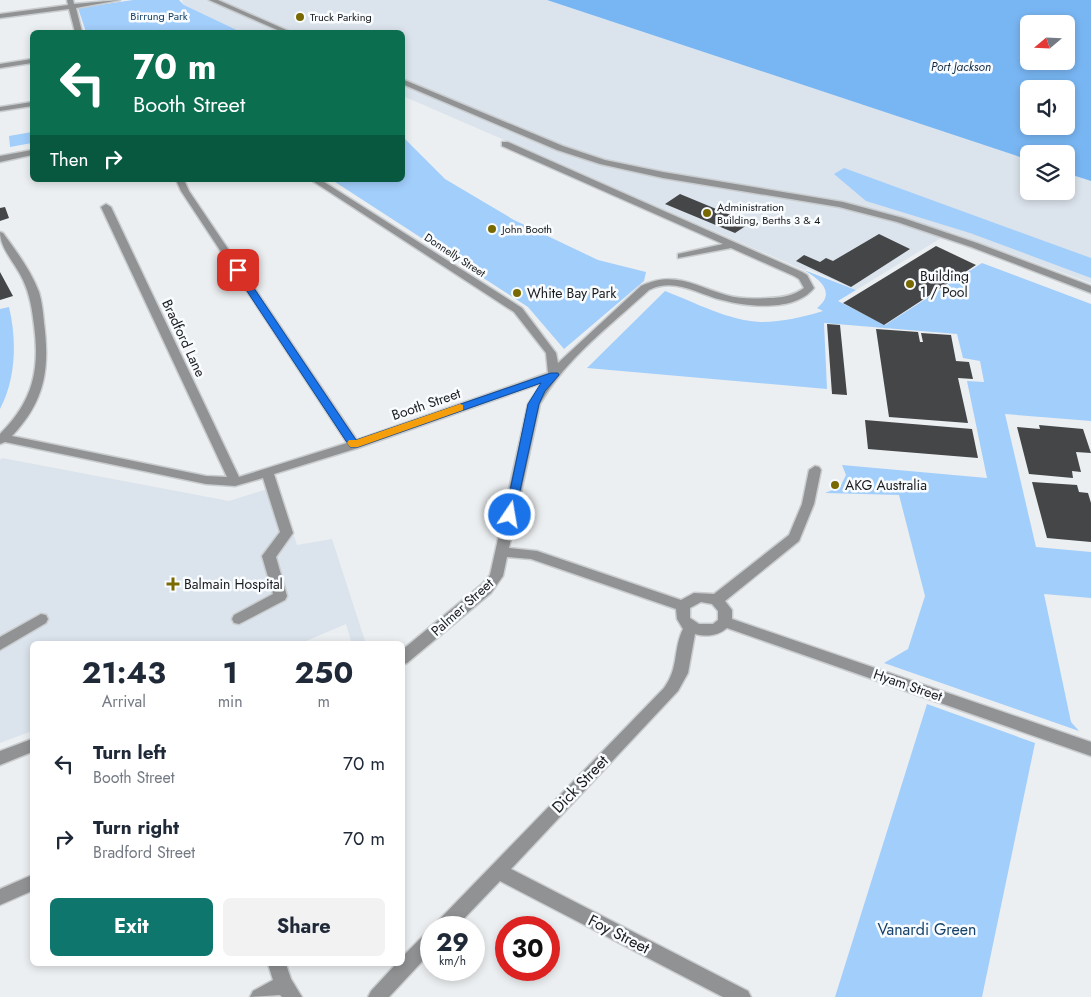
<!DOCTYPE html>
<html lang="en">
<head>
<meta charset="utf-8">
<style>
  :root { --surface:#fff; --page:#f2f2f3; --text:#1f2937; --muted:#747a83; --accent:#0f766e }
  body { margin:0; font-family:Jost,sans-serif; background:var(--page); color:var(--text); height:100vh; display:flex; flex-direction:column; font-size:19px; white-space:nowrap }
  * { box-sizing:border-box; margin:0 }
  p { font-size:16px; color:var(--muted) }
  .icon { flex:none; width:28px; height:28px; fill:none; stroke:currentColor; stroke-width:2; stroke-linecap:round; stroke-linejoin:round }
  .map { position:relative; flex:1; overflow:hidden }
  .drawer { position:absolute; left:30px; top:641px; width:375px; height:325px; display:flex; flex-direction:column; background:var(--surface); border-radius:8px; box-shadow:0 2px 8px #0003 }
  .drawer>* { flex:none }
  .guide { position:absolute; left:30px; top:30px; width:375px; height:152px; border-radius:8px; box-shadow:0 2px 8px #0003; background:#0b6e4f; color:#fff; overflow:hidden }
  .needle { width:32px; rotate:251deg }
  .fabs { position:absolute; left:1020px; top:15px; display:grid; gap:10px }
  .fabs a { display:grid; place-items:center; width:55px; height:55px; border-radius:8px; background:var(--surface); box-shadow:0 2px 8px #0003; font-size:25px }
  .speed { position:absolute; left:420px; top:916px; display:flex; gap:10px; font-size:25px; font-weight:700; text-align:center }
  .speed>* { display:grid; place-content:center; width:65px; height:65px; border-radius:50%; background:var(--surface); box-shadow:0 2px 8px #0003; line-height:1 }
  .speed small { font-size:12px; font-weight:400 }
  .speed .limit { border:8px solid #d22; background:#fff; color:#111 }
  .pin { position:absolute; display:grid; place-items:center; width:42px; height:42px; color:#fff; margin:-21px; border-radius:10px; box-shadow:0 2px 8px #0006 }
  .me { position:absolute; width:55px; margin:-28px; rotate:12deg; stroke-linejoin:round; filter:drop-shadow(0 0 4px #0008) }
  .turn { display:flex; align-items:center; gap:18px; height:105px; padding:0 20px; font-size:22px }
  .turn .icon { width:65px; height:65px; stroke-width:2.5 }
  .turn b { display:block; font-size:35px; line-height:42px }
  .then { display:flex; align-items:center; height:48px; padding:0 20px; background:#0003; gap:10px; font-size:19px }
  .eta { display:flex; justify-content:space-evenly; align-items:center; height:85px; text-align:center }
  .eta b { font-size:30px; font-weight:700; line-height:35px }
  .cta { display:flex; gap:10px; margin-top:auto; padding:10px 20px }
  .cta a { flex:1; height:58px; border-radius:8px; background:var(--accent); color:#fff; font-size:20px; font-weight:700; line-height:58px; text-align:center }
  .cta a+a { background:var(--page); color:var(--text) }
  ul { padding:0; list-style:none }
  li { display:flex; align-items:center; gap:15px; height:75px; padding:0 20px }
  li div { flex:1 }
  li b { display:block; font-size:19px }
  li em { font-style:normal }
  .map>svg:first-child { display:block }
  .built { fill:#dbe3ec }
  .green { fill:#a2cefb }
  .water { fill:#78b6f3; fill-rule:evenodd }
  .building { fill:#444648 }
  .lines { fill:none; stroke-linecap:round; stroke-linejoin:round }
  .minor-casing { stroke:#cacdcf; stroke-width:3 }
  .minor { fill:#919293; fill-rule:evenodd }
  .route { fill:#1a73e8; stroke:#114b97 }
  .slow { fill:#f59e0b }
  .poi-dot { fill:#786900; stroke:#f9fcff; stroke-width:2 }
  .labels { text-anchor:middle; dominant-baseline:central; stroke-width:5; stroke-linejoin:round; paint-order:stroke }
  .far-park-label { font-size:11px; fill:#16426a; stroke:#f9fcff }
  .far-poi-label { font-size:11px; fill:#191a1b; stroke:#f9fcff; text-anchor:start }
  .far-street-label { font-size:11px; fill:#191a1b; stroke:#f9fcff }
  .far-water-label { font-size:12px; font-style:italic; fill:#112b44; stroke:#f9fcff }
  .poi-label { font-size:14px; fill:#191a1b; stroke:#f9fcff; text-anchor:start }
  .street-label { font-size:14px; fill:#191a1b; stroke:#f9fcff }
  .near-street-label { font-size:16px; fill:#191a1b; stroke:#f9fcff }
  .near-park-label { font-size:16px; fill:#16426a; stroke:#f9fcff }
</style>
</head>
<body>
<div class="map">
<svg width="1091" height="997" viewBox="0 0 1091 997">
  <rect width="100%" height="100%" fill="#eceff1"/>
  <!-- built -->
  <path class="built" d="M182 0H547L1029 160V191H1066V173L1091 181V283L951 232 856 290 808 269 804 270 403 96 402 32H241L184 5Z
    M2 458 229 501 277 486 297 545 332 539 366 644H352L346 624 299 644H32V731L0 743V460Z"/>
  <!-- green -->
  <path class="green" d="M133 0H179L184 5 241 32H86L78 8Z
    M32 132V143L10 147 9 136Z
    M403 137 445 179 514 220 598 260 646 272 644 281 564 349 528 307 332 180H402Z
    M844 168 1091 258V278L970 233 866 201 834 174Z
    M982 263 1091 304V421L1005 414 1036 547 1091 552V598L1044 594 1071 722 1079 731 884 663 908 649 925 596 899 495 825 493 840 487 846 475 842 465 987 478 967 381 984 382 980 361 963 358 957 334 824 323 827 389 587 368 665 291C694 302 729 321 761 322 782 322 803 317 823 311L817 308C837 292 819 279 804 270L856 290 838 301 885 325Z
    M9 307C17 340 16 379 0 409V309Z
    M927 704 1035 743 982 997H835Z"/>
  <!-- water -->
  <path class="water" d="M547 0H1091V181L1066 173V154H1029V160ZM1029 24H1066V61H1029ZM1029 89H1066V126H1029Z"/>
  <!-- building -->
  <path class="building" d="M680 194 750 223 735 233 665 204Z
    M5 207 9 218 0 221V208Z
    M879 234 910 249 851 287 796 261 804 255 820 262 826 258 833 261Z
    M936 246 976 265 884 325 843 303Z
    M0 272 13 296 0 300Z
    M827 324 840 325 847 395 832 394Z
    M876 329 918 332 920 342H923L921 333 951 335 956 361 969 362 973 379 958 378 968 423 889 417Z
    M865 420 972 429 978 458 868 449Z
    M1039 425 1083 429 1091 453 1076 452 1081 472 1072 471 1073 478 1029 474 1017 427 1040 429Z
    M1032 482 1077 485 1079 492 1088 493 1091 503V542L1047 538Z"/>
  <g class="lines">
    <!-- minor casing -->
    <g class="minor-casing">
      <path id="minor" d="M67 0H73L74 4 120 0 76 8 82 32H75L69 9 0 18V14L68 5Z
        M209 0H218L291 32H282Z
        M32 59V63L0 68V64Z
        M402 79 563 146 605 160 663 172 843 202 903 218 977 243 1091 286V293L971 247 897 222 839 207 663 178 600 164 557 150 402 84Z
        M32 102V106L0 111V107Z
        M502 142H508L802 272 807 275 814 288C795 312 748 307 722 300 697 294 675 277 649 290 610 326 566 358 540 404L509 548 537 551 681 600 694 593 714 594 789 535 802 504 809 470 815 466 819 467 821 470 814 504 799 541 725 601 732 610V619L1091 742V756L727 628C718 636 707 637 695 634L688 673 678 691 511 869 748 991 751 997H723L500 881 455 928H435L437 922 664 688C679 668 673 649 683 629L677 619 676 609 531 559 507 557 503 576 491 593 407 663 402 665V650L481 585 490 575 528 404 542 383 358 448 274 474 293 533 276 557 287 596 285 600 239 624 234 623 232 619 234 615 273 594 262 556 280 532 263 478 235 486 206 484 5 442 0 444V434C33 401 40 370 34 325 32 309 30 295 23 280 16 264 0 249 0 232L3 233C17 252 31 271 39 292 42 302 43 312 44 323 50 369 45 401 12 436L206 476 227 477 101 207 106 204 111 207 239 477 347 443 181 191 176 180H184L189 191 357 440 548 373 546 353 514 312 311 180H321L522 308 556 353 558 363 641 286C674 270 695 286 726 295 739 299 754 299 768 298 781 298 793 296 804 288L799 279 794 276 731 248 678 258V254L723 244 502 146ZM701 602 712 604 718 611V620L713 624H699L690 618V608Z
        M32 150V155L0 162V156Z
        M41 614 46 615 48 619 46 623 0 650V637Z
        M32 739V752L0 765V751Z
        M32 875V891L0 905V889Z
        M431 931V952L389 997H368L371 991 396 964H402V957L425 934Z
        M268 964H286L291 979 302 997H282L280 995 250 997 253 991 273 980Z"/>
    </g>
    <!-- minor -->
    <use href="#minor" class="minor"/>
  </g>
  <!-- route -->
  <path class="route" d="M238 268 241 269 356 440 551 373H558L559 375 545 391 539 404 514 518 510 519 505 515 528 404 541 383 358 447H350L233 270Z"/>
  <!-- slow -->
  <path class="slow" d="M460 404 463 405V410L358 447H350L347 443 349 440H356Z"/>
  <!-- markers -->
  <g class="poi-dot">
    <circle cx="300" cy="17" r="5"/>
    <circle cx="707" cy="213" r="5"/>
    <circle cx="492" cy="229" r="5"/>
    <circle cx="910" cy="284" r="5"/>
    <circle cx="517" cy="293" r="5"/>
    <circle cx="835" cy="485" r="5"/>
    <path d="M170.5 576.5h5v5h5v5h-5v5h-5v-5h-5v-5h5z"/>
  </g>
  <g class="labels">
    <!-- far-park labels -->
    <g class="far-park-label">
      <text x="159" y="16">Birrung Park</text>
    </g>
    <!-- far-poi labels -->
    <g class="far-poi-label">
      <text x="310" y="17">Truck Parking</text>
      <text x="717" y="207">Administration<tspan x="717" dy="13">Building, Berths 3 &amp; 4</tspan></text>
      <text x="502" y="229">John Booth</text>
    </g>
    <!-- far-street labels -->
    <g class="far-street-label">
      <text transform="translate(455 255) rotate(33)">Donnelly Street</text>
    </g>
    <!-- far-water labels -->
    <g class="far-water-label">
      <text x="961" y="67">Port Jackson</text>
    </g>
    <!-- poi labels -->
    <g class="poi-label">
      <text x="920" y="276">Building<tspan x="920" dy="16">1 / Pool</tspan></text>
      <text x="527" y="293">White Bay Park</text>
      <text x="845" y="485">AKG Australia</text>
      <text x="184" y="584">Balmain Hospital</text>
    </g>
    <!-- street labels -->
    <g class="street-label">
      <text transform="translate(184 338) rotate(65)">Bradford Lane</text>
      <text transform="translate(426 404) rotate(-19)">Booth Street</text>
      <text transform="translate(462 607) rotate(-42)">Palmer Street</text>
      <text transform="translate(908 685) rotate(19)">Hyam Street</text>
    </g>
    <!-- near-street labels -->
    <g class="near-street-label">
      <text transform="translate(580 784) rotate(-46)">Dick Street</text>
      <text transform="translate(619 934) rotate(27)">Foy Street</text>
    </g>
    <!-- near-park labels -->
    <g class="near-park-label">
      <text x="927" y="929">Vanardi Green</text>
    </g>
  </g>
</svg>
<div class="fabs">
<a><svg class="needle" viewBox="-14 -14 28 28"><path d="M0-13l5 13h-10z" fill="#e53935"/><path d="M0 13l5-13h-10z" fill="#747a83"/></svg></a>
<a><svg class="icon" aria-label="sound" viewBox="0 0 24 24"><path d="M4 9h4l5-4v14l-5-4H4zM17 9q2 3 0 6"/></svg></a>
<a><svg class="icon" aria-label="layers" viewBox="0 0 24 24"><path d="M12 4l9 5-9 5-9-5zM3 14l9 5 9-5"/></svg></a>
</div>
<div class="speed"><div>29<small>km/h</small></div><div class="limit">30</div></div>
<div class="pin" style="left:238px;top:270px;background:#d93025"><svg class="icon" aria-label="arrive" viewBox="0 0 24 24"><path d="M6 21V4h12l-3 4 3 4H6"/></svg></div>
<svg class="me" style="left:510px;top:515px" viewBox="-20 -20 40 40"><circle r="17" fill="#1a73e8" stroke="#fff" stroke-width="3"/><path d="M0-11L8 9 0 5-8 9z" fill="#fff"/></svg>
<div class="guide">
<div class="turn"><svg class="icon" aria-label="left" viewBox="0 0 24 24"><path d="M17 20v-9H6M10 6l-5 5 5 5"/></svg><div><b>70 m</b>Booth Street</div></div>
<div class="then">Then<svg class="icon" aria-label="right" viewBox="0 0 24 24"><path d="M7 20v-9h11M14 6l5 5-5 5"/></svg></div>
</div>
<section class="drawer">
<div class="eta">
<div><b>21:43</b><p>Arrival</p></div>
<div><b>1</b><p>min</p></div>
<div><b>250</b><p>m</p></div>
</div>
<ul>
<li><svg class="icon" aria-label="left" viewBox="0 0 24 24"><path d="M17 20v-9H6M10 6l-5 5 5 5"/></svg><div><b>Turn left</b><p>Booth Street</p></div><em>70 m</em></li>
<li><svg class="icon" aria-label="right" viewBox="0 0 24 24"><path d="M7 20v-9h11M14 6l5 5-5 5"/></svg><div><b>Turn right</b><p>Bradford Street</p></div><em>70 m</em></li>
</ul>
<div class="cta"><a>Exit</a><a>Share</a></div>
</section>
</div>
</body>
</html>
